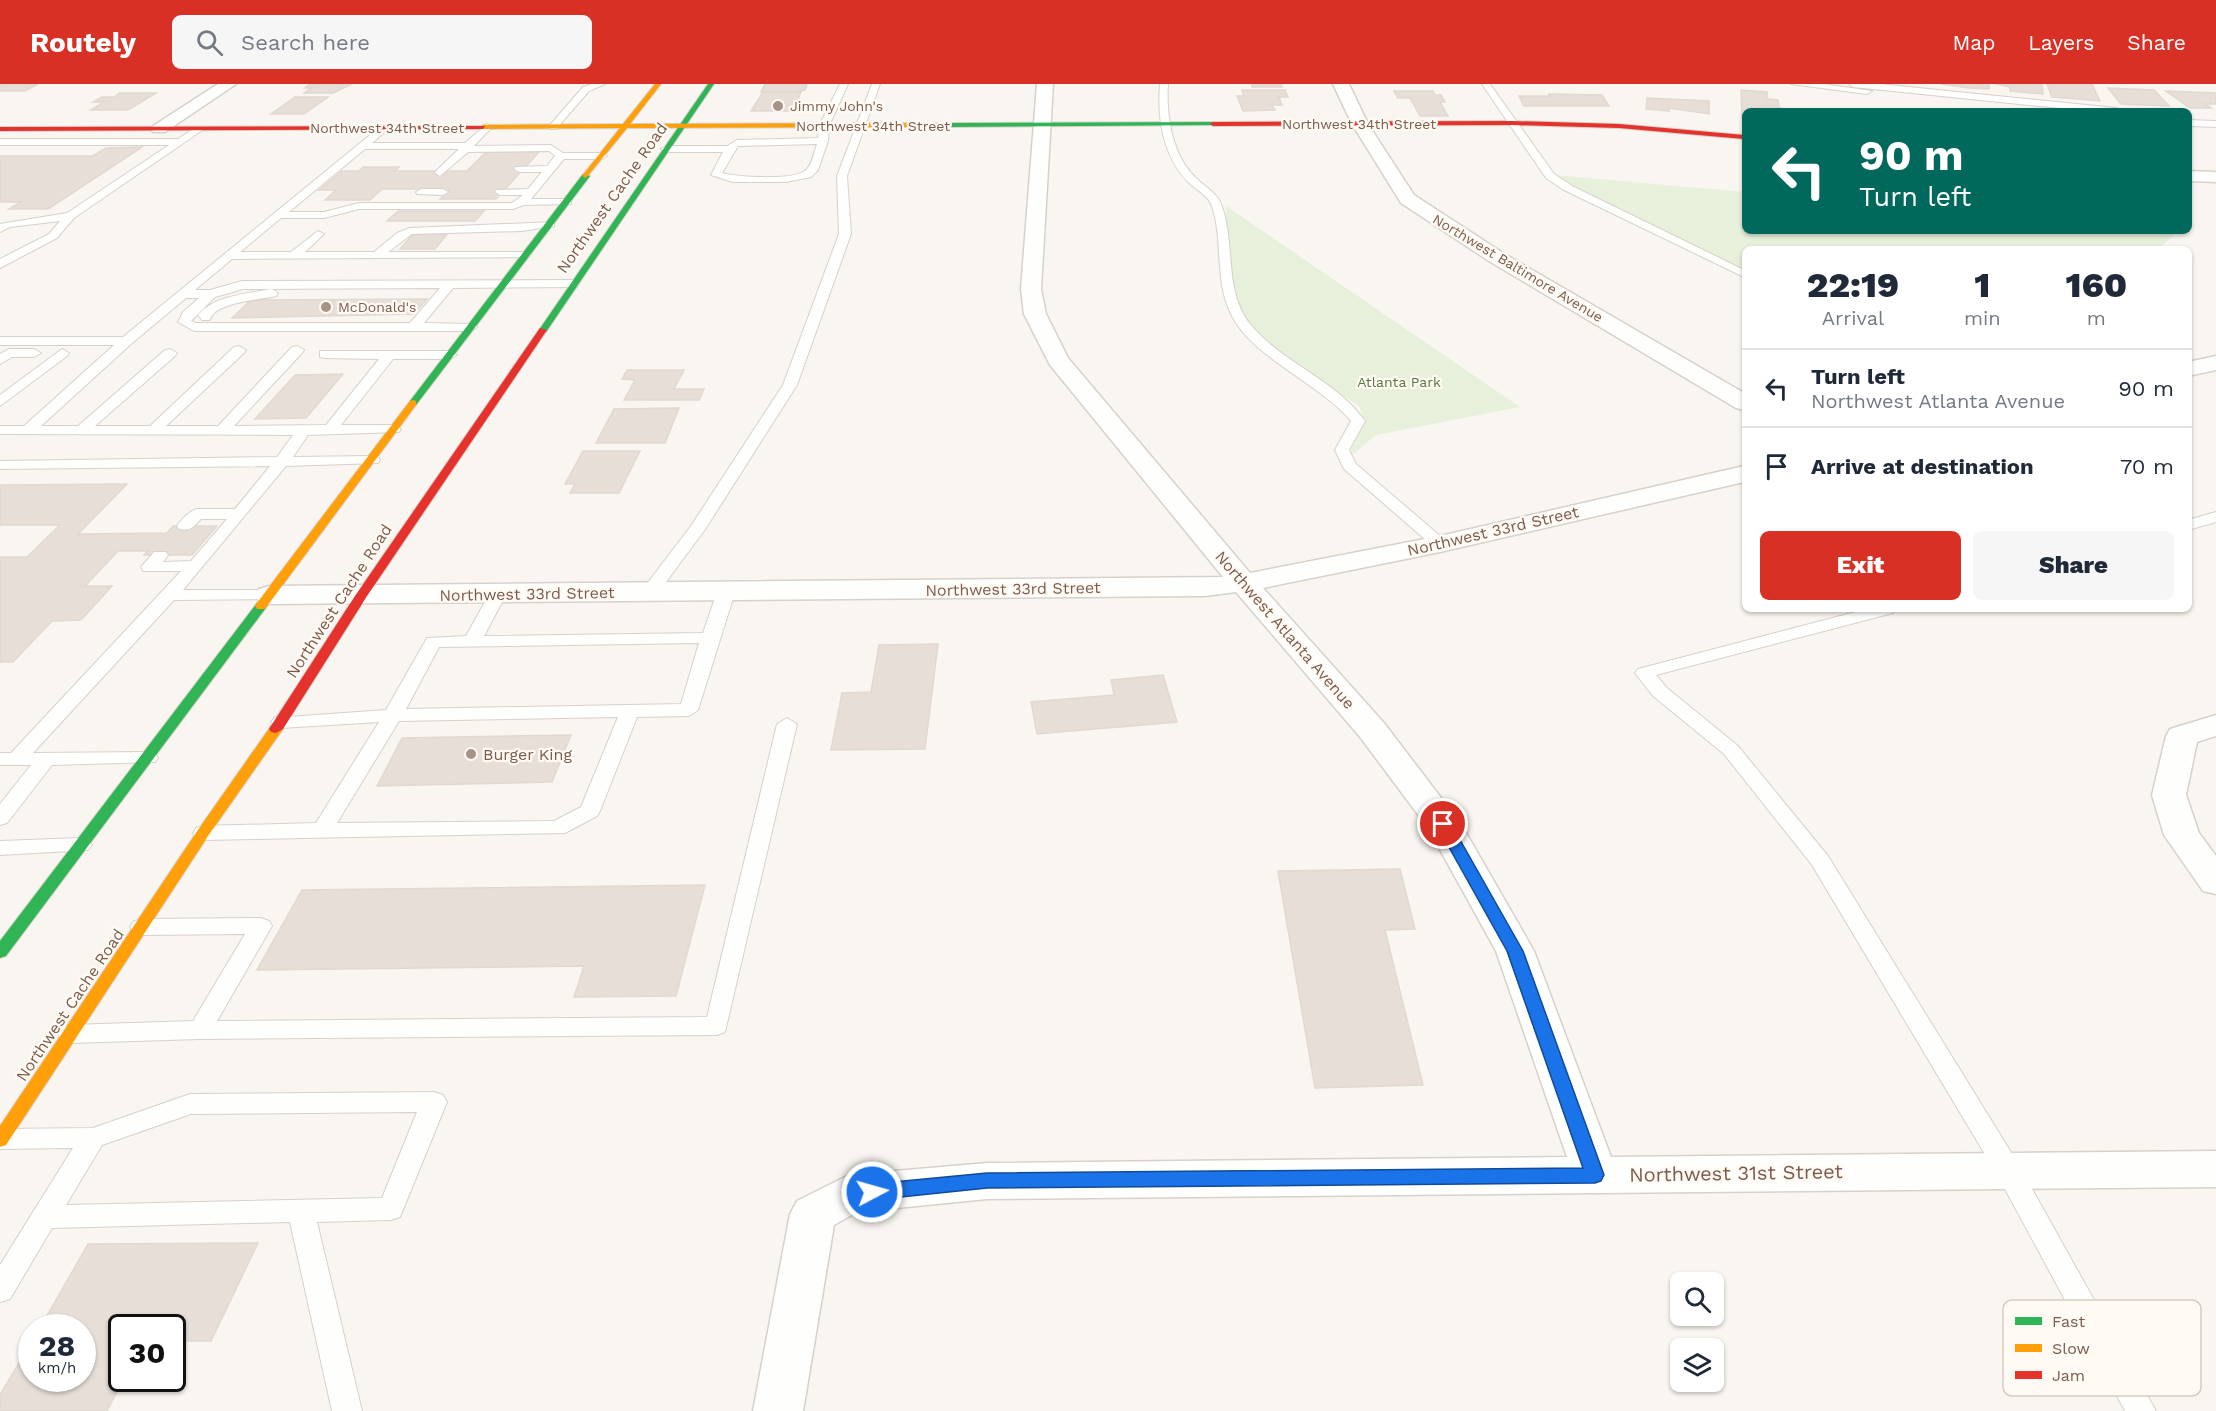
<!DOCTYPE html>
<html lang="en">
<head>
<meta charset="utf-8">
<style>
  :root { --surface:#fff; --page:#f6f6f7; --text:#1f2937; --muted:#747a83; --line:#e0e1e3; --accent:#d93025 }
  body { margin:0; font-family:"Work Sans",sans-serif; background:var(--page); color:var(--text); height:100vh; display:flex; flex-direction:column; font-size:22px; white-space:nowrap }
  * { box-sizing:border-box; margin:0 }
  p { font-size:20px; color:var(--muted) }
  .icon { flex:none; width:33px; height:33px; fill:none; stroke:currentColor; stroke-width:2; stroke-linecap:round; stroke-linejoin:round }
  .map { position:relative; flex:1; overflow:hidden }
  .panel { position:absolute; left:1742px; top:162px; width:450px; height:366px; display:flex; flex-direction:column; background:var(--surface); border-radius:9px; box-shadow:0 2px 4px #0004 }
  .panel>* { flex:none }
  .hud { position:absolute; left:1742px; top:24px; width:450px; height:126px; border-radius:9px; box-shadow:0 2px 4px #0004; background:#00695c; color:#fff; overflow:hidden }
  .tools { position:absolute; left:1670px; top:1188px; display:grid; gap:12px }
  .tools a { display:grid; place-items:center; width:54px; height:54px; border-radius:9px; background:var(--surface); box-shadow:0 2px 4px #0004; font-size:30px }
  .speed { position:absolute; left:18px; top:1230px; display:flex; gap:12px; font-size:30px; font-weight:700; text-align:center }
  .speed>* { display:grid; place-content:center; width:78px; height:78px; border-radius:50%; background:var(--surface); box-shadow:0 2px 4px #0004; line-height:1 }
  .speed small { font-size:15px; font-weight:400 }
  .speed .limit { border:3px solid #111; border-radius:9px; background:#fff; color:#111 }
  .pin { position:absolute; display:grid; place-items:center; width:51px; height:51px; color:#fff; margin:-26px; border:3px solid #fff; border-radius:50%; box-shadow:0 2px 6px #0007 }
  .me { position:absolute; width:66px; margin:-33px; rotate:84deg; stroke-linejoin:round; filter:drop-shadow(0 0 4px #0008) }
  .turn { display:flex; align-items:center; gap:21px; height:126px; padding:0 18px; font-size:27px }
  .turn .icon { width:78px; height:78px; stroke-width:2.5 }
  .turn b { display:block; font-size:42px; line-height:51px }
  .eta { display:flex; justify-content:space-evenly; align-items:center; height:102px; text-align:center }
  .eta b { font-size:36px; font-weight:800; line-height:42px }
  .action { display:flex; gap:12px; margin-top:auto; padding:12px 18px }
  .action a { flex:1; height:69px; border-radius:9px; background:var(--accent); color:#fff; font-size:24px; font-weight:800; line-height:69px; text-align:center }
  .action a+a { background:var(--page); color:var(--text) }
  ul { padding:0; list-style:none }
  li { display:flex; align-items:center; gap:18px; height:78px; padding:0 18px; border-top:2px solid var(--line) }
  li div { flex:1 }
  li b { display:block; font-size:22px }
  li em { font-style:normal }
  header { display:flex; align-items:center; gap:36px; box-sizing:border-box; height:84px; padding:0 30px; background:var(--accent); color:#fff }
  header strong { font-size:28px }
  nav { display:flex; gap:33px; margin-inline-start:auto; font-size:21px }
  .search { width:420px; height:54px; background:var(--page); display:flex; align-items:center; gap:15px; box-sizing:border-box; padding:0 21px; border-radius:9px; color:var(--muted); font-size:22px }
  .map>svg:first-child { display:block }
  .green { fill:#e7f0db }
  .building { fill:#e6ded7; stroke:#e2d8d2; stroke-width:1.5 }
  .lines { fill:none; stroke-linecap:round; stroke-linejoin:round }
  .lane-casing { stroke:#d7d1cb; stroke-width:2 }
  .street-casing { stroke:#d7d1cb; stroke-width:3 }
  .fast-casing { stroke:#d9d2cb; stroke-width:2 }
  .slow-casing { stroke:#d9d2cb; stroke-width:2 }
  .jam-casing { stroke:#d9d2cb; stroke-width:2 }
  .lane { fill:#fefefd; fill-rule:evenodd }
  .street { fill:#fefefd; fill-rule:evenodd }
  .fast { fill:#30b455; fill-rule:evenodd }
  .slow { fill:#ff9f0a; fill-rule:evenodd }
  .jam { fill:#e5322d; fill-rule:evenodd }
  .route { fill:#1a73e8; stroke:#114b97; stroke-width:1.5 }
  .poi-dot { fill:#a69286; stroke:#fffaf3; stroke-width:2 }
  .labels { text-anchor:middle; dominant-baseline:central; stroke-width:4.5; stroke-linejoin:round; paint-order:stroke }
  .far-poi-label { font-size:14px; fill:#7a5c4d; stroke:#fffaf3; text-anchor:start }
  .far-street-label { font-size:14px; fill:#7a5c4d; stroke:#fffaf3 }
  .far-park-label { font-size:14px; fill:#537a41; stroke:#fffaf3 }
  .street-label { font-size:16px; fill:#7a5c4d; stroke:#fffaf3 }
  .poi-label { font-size:16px; fill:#7a5c4d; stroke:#fffaf3; text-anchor:start }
  .near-street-label { font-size:20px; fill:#7a5c4d; stroke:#fffaf3 }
  .key { fill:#fffaf3; stroke:#d7cbc1; stroke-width:1.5 }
  .key-label { font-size:16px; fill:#7a5c4d }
</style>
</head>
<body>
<header>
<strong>Routely</strong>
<div class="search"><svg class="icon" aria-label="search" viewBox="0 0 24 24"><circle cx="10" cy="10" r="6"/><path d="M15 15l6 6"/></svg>Search here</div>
<nav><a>Map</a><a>Layers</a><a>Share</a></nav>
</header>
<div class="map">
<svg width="2216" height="1327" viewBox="0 0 2216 1327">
  <rect width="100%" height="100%" fill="#f9f5f0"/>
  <!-- green -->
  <path class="green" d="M1554 91 1744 108V147L2177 148 2159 165H1744V188L1572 104Z
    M1226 122 1520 323 1376 351 1352 371 1351 366 1365 338 1359 322C1328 301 1249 255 1236 222 1227 201 1226 145 1226 122Z"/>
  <!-- building -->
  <path class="building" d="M0 0H38L25 7H0Z
    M310 0H352L333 9H304L312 4H305Z
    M765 0H807L805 6 795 8H761Z
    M1252 0H1281L1282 3H1252Z
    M1941 0H1989V5L1969 4Z
    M1996 0H2042L2043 10 2010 7V3Z
    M2047 0H2092L2100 17 2052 13Z
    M2108 4 2154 6 2169 22 2121 20Z
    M1242 6H1285L1288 13H1279L1282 21H1272L1275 26 1243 27 1237 12H1244Z
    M1741 6 1767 8V15L1778 16 1779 24 1798 27H1744V33H1742Z
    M1394 7H1433L1435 11H1441L1445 18H1440L1448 32H1420L1410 14H1398Z
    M2166 7 2216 9V20H2205L2211 24H2190Z
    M763 8H801L793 27H751Z
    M120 9H156L128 26H91L104 18H93L102 13H114Z
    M1549 10 1602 11 1609 22H1524L1519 12H1551Z
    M295 13H328L304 30H271Z
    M1647 14 1709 17V30L1669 24V27L1646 25Z
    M142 63 48 125H9L21 118H0V72H93L106 64Z
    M486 68H539L496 115H440L450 105H382L370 116H325L336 106H319L342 87H359L363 83H399L395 87H467Z
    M398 127H484L475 137H387Z
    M415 148H449L435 165H400Z
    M427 215 414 230 232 234 251 216Z
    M627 286H684L674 305H704L699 316H624L635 296 622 295Z
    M343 290 306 334 255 335 295 291Z
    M679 324 665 359H596L614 325Z
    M583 367H640L619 409H570L575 400H565Z
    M127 400 78 450 167 449 173 442H217L192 471H144L148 467H118L85 502H112L81 536 52 537 13 578H0V473H27L60 441H0V401Z
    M938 560 925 665 831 666 842 609 871 608 879 561Z
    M1163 591 1177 638 1037 650 1031 618 1114 611 1111 596Z
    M571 651 552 698 377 702 402 654Z
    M1400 785 1415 845 1385 846 1423 1001 1315 1004 1278 787Z
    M705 801 676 912 574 913 584 882 257 886 302 806Z
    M258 1159 211 1257H172V1244H122V1294H124L107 1327H0V1311L32 1257V1294H82V1244H40L88 1160Z"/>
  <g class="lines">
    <!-- lane casing -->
    <g class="lane-casing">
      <path id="lane" d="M592 0H605L589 7 556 45H550V41L583 3Z
        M840 0H848L829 42 828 57 818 86 811 93 786 98H733L711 91 723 68H666L661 65 666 62H727L737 56 818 54 819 42ZM817 60C814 68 812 81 806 86 795 97 737 93 722 89L738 62Z
        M872 0H880L847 92 851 150 797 301 706 444 655 513H643L640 509 691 442 783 301 839 150 837 92Z
        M1160 0H1168C1166 32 1172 71 1196 94 1205 103 1217 109 1221 120 1236 158 1223 206 1250 240 1282 279 1335 295 1365 337L1349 366 1356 380 1446 457 1448 460 1446 463H1434L1344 385 1335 366 1351 337C1318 298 1250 273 1230 228 1214 194 1224 154 1211 120 1207 111 1195 105 1188 98 1163 72 1157 34 1160 0Z
        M1482 0H1490L1554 90 1572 102 1744 186V193L1564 106 1546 94Z
        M1791 0H1823L1872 7 1867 10Z
        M1849 0H1879L2116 24 2121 27H2089L1853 3Z
        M2188 36 2216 37V43L2188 42Z
        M487 40 492 43 474 62 551 61 563 69H602L607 72 602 75H564L531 115H567L571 116V120L524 121 513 125H359L324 134H281L240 168H291L318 147 324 150 305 168H374L397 149 410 144 554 138V142L522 147 412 150 388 168H525L531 171 529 173 232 175 195 206H210L242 197 573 196 579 200 577 203 453 204 424 239 476 240 477 243 471 247H194L178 238 183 228 199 214H186L131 260 41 342H78L165 266 170 265 177 269 175 272 95 342H150L234 263 239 262 246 266 244 269 166 342H218L292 263 297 262 304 266 302 269 234 342 326 341 379 275 325 274 320 273V267H450L457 271 450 275H393L341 341H394L401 345 399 348 308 351 293 373 373 372 378 373 380 376 378 379 286 382 183 506H269L275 507 278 511 275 515 174 516 33 669 148 668 155 670 158 674 155 678 52 681 7 739 0 741V720L31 681H0V669H11L181 487H143L141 483 154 468H166L168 471 163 478 191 477 227 435H201C194 442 190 448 179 445L177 442C182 435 189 427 197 425H235L270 382 0 385V377L277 373 293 351 0 350V342H24L114 261H0V253H123L381 42 389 44 372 59H465ZM365 65H459L436 87 435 89 440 92 468 68 549 67 555 72 547 82 515 83 514 85 519 88H542L528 105 496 106 495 108 500 111H523L512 119H359L324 128H289ZM440 204 410 239H196L191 237 215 213 243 205Z
        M196 43 204 45 74 134 57 154 0 184V175L49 150 60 137 10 143 0 148V140L67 129 169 61H0V55H178Z
        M421 105H443L448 108 443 111 417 110 416 108Z
        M272 205 278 209 276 212C260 216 214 218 210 236H202L198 231C215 211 247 210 272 205Z
        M9 265H34L41 269 34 273H12L0 280V270Z
        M62 265 69 269 67 272 0 322V311Z
        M2216 428V438L2188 446V436Z
        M726 503 735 508 698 626 689 632 637 633 600 727 597 732 565 749 203 756 196 754 193 749 196 744 203 742 316 739 379 638 281 644 271 638 274 634 386 626 427 554 466 552 491 507H503L506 511 484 552 703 549 717 508ZM699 559 681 620 406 625 439 563ZM618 633 581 723 554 737 337 739 399 637Z
        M1867 525H1896L1893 529 1656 591 1667 604 1738 662 1828 772 2017 1078 2156 1327H2125L1999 1094 1812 781 1724 670 1653 612 1635 589 1638 585Z
        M787 634 797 640 725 948 717 951 200 955 70 959 61 956 58 950 61 944 70 941 193 937 245 850 141 851 133 848 130 843 133 838 141 835 261 834 269 837 272 842 217 937 707 933 777 640Z
        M81 754 88 756 92 761 88 766 0 771V757Z
        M434 1008 443 1011 447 1018 400 1133 391 1136 317 1138 362 1327H332L290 1138 52 1144 10 1215 0 1218V1181L73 1064 0 1065V1045L93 1044 190 1010ZM417 1028 382 1114 66 1121 102 1061 191 1030Z"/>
    </g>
    <!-- street casing -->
    <g class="street-casing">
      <path id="street" d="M218 0H236L165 48H153L151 45 153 42Z
        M1037 0H1053L1041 205 1046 230 1068 274 1250 489 1440 452 1744 382V398L1440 468 1263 504 1384 639 1461 740 1534 867 1611 1073 2216 1067V1103L987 1115 857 1128 834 1141 803 1327H753L790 1130 797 1117 849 1091 987 1079 1567 1073 1496 867 1428 744 1360 653 1236 508 1205 512 269 520 259 517 255 511 259 505 269 502 1223 493 1050 281 1024 230 1021 205Z
        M1333 0H1349L1368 40 1414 111 1503 169 1744 309V326L1736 324 1489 177 1401 119 1352 40Z
        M2188 87 2216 88V98L2188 97Z
        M2216 272V286L2188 292V278Z
        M2216 631V652L2197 658 2186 711 2199 749 2216 772V810L2203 807 2164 751 2152 711 2166 652 2170 645Z"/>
    </g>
    <!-- fast casing -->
    <g class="fast-casing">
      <path id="fast" d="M708 0H714L546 248H540L539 246Z
        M1213 38 1215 41 948 43 945 41 948 39Z
        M583 90 590 92 416 321H410V317Z
        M261 518 265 519 267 522 265 525 6 872 0 874V857L257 519Z"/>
    </g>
    <!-- slow casing -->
    <g class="slow-casing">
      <path id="slow" d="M655 0H661L630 40 948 39 951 41 948 43 627 44 586 94 582 92 620 44 483 45 480 43 483 41 623 40Z
        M413 316 416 317V321L265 525H257L255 522 257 519 410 317Z
        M276 641 283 645 208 752 6 1061 0 1063V1042L198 746 271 642Z"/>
    </g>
    <!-- jam casing -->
    <g class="jam-casing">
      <path id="jam" d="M1512 37 1619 40 1744 51V55L1619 44 1512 41 1213 42 1210 40 1213 38Z
        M485 42 483 45 0 47V43Z
        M540 244 547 246 367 512 283 645 276 649 271 648 269 645 355 512Z"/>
    </g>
    <!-- lane -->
    <use href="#lane" class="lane"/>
    <!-- street -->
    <use href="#street" class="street"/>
    <!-- fast -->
    <use href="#fast" class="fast"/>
    <!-- slow -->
    <use href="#slow" class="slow"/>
    <!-- jam -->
    <use href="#jam" class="jam"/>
  </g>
  <!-- route -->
  <path class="route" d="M1443 735 1451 740 1523 867 1604 1091 1601 1097 1595 1099 987 1104 872 1116 866 1113 863 1108 866 1103 872 1100 987 1089 1583 1084 1507 867 1436 740Z"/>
  <!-- markers -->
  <g class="poi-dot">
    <circle cx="778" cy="22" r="6"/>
    <circle cx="326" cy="223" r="6"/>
    <circle cx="471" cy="670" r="6"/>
  </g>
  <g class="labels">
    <!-- far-poi labels -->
    <g class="far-poi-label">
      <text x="790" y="22">Jimmy John's</text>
      <text x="338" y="223">McDonald's</text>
    </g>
    <!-- far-street labels -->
    <g class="far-street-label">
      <text x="1359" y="40">Northwest 34th Street</text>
      <text x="873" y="42">Northwest 34th Street</text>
      <text x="387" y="44">Northwest 34th Street</text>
      <text transform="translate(1518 184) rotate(31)">Northwest Baltimore Avenue</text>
    </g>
    <!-- far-park labels -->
    <g class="far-park-label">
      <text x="1399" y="298">Atlanta Park</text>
    </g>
    <!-- street labels -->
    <g class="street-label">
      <text transform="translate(612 114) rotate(-55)">Northwest Cache Road</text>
      <text transform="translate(1493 447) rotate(-13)">Northwest 33rd Street</text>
      <text transform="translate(1013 505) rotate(-1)">Northwest 33rd Street</text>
      <text transform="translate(527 510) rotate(-1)">Northwest 33rd Street</text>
      <text transform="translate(339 517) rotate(-57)">Northwest Cache Road</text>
      <text transform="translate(1285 546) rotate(49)">Northwest Atlanta Avenue</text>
      <text transform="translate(70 921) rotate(-56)">Northwest Cache Road</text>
    </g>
    <!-- poi labels -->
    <g class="poi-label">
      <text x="483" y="670">Burger King</text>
    </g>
    <!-- near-street labels -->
    <g class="near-street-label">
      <text transform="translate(1736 1089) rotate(-1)">Northwest 31st Street</text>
    </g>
  </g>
  <!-- legend -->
  <rect x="2003" y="1216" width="198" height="96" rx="9" class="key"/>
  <rect x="2015" y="1233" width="27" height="8" fill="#30b455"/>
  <rect x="2015" y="1260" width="27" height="8" fill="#ff9f0a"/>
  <rect x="2015" y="1287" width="27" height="8" fill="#e5322d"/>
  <g class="key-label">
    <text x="2052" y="1243">Fast</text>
    <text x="2052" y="1270">Slow</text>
    <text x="2052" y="1297">Jam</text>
  </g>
</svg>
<div class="tools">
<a><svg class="icon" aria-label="search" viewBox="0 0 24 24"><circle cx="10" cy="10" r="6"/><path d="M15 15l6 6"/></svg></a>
<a><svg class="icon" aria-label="layers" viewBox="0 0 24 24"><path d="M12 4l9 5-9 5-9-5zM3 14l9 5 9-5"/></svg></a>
</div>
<div class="speed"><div>28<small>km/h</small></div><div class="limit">30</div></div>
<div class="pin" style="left:1443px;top:740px;background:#d93025"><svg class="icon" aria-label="arrive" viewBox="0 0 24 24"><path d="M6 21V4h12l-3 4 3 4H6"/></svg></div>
<svg class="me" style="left:872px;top:1108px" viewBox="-20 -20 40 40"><circle r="17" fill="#1a73e8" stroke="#fff" stroke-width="3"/><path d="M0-11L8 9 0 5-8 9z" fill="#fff"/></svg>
<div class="hud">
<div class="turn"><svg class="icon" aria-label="left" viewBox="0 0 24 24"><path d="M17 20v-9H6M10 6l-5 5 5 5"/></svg><div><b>90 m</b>Turn left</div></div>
</div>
<section class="panel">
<div class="eta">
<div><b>22:19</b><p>Arrival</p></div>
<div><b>1</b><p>min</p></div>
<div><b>160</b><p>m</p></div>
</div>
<ul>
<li><svg class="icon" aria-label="left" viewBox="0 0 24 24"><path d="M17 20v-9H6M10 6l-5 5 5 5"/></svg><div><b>Turn left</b><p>Northwest Atlanta Avenue</p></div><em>90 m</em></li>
<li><svg class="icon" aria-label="arrive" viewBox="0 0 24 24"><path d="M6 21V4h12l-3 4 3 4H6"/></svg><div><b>Arrive at destination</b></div><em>70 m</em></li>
</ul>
<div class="action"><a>Exit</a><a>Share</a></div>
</section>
</div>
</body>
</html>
